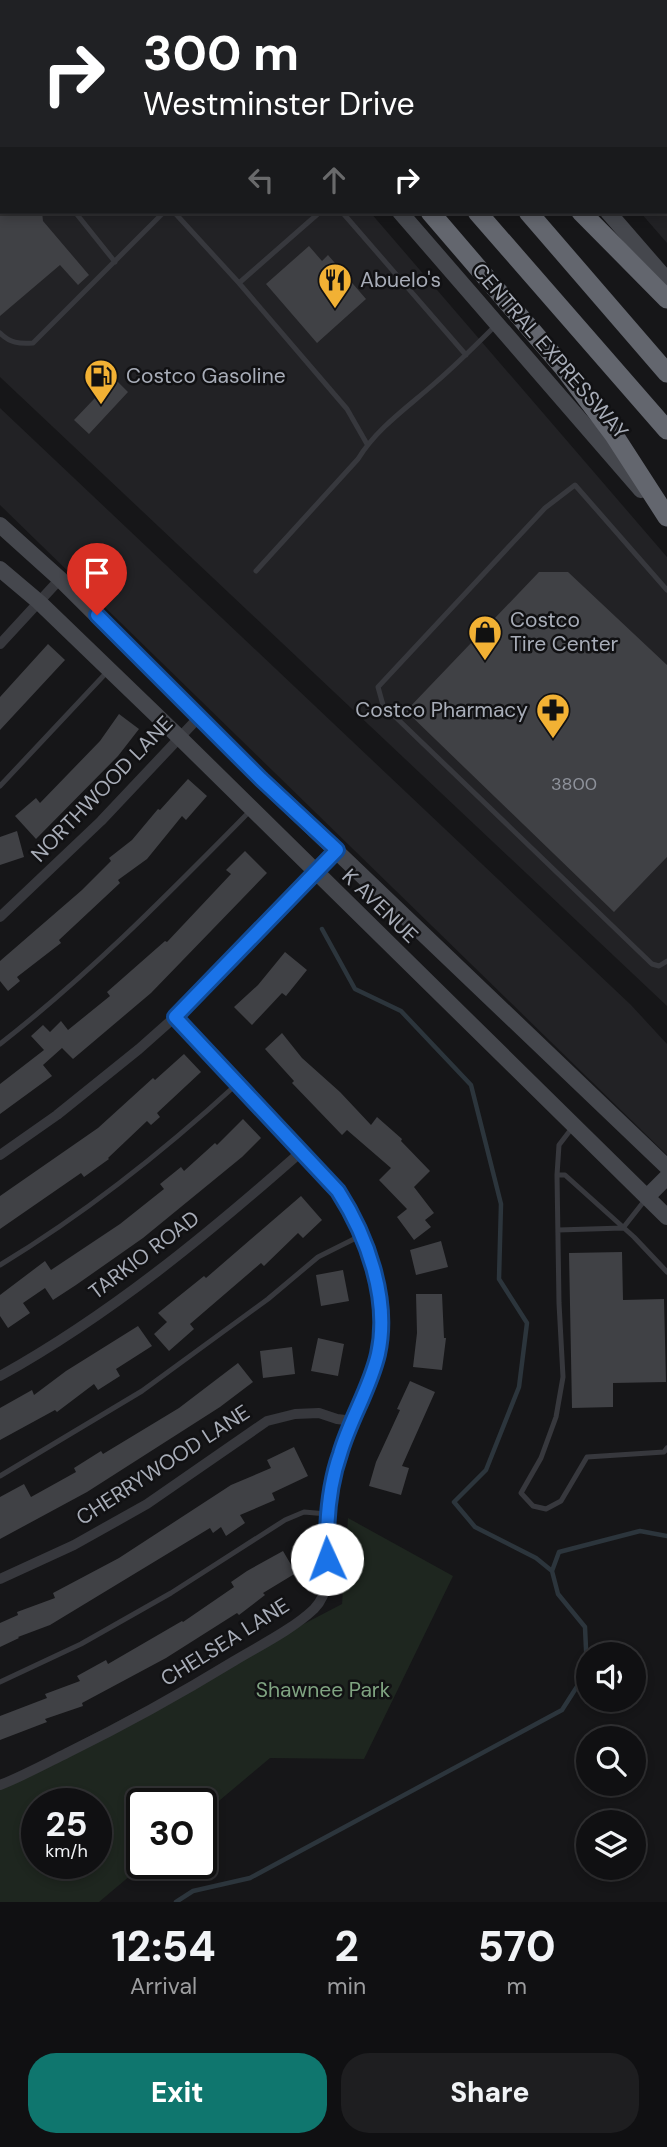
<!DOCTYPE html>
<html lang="en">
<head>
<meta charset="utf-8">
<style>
  :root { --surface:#101012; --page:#1e1e20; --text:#f1f3f6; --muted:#9c9d9f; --line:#303032; --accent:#0f766e }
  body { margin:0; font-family:"DM Sans",sans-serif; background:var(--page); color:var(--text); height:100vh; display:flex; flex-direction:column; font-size:26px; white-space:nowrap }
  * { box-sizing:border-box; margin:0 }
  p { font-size:23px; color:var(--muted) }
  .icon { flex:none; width:38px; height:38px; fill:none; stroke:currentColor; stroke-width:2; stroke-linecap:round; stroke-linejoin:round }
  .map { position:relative; height:1902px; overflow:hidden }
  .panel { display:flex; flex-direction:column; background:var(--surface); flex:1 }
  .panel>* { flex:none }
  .top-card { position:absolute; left:0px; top:0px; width:668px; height:214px; box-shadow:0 4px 10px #0003,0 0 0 2px var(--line); background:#202124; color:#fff; overflow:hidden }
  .fabs { position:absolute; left:576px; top:1642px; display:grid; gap:14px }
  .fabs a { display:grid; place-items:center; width:70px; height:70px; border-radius:50%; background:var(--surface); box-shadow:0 4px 10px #0003,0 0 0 2px var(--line); font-size:35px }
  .speed { position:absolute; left:21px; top:1788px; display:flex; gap:14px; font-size:35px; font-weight:700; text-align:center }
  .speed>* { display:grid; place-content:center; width:91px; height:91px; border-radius:50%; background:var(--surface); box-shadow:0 4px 10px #0003,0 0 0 2px var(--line); line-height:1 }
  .speed small { font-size:18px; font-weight:400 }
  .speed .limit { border:4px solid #111; border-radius:10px; background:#fff; color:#111 }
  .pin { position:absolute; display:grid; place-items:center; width:60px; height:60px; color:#fff; margin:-72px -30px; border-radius:50% 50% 50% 0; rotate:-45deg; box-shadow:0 0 7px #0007 }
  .pin .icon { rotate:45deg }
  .me { position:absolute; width:77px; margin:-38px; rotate:358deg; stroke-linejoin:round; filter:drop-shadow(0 0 5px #0008) }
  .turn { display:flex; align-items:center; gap:24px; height:147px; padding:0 28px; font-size:32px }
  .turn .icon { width:91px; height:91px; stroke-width:2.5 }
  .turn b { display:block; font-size:49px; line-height:60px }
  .lanes { display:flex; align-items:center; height:66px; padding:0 28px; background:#0003; justify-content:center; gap:35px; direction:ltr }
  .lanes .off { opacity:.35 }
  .eta { display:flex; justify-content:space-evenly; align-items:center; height:119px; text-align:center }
  .eta b { font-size:42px; font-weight:800; line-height:49px }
  .primary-button { display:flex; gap:14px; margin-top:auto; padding:14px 28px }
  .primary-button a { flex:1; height:80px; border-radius:28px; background:var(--accent); color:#fff; font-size:28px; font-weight:800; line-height:80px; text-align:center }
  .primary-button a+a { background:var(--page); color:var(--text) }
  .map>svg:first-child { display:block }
  .built { fill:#222225 }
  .green { fill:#1e261f; fill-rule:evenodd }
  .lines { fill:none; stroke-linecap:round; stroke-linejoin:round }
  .stream { stroke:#2c353c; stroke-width:4.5 }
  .building { fill:#404145 }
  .lane { stroke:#37383d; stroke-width:5 }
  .street { stroke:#37383d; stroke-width:10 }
  .secondary { stroke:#45474d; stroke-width:16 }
  .highway { stroke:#63666e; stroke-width:19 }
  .route-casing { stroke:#114b97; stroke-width:18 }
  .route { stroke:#1a73e8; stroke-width:12 }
  .labels { text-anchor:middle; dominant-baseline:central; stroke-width:5; stroke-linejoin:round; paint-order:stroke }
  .number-label { font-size:18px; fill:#8e929b }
  .poi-label { font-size:21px; fill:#a8adb8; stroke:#111113; text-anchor:start }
  .street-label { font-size:21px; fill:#a8adb8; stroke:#111113 }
  .park-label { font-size:21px; fill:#7fa381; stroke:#111113 }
</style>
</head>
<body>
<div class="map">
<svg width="667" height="1902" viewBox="0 0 667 1902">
  <rect width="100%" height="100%" fill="#161618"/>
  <!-- built -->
  <path class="built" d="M0 0 189 2H2V212H370L667 557V1006L0 377Z
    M456 0H667V243L640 212H667V2Z
    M0 408 631 1005 667 1044V1155L0 505Z"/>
  <!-- green -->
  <path class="green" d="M348 1518 453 1576 364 1759 270 1758 201 1816V1804H142V1864H144L99 1902H0V1783L342 1604ZM37 1804H96V1864H37Z"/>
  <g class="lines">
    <!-- stream -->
    <path class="stream" d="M322 929 355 989 401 1011 471 1085 501 1204 499 1279 527 1323 519 1387 486 1470 454 1502 475 1527 536 1558 552 1571
      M176 1902 193 1891 250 1878 562 1710 587 1671 585 1627 558 1594 552 1571 559 1552 640 1531 667 1536"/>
  </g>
  <!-- building -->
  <path class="building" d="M0 212H42L43 221 89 275 78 285 60 265 0 316Z
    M309 246 322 261 328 255 366 299 317 343 266 284Z
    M114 378 128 392 89 434 74 420Z
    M539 572H568L667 665V857L614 912 406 711Z
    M48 644 65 660 0 730V697Z
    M119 714 139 729 118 756 36 839 15 816 36 798 40 803 100 741Z
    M188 779 207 796 186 820 182 816 147 859 118 880 120 883 59 940 61 943 17 977 20 981 8 991 0 981V961L82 890 111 861 109 858 132 840 158 809 160 810Z
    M17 831 24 857 0 865V837Z
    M245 851 267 873 151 993 73 1059 62 1048 43 1065 52 1076 0 1114V1084L44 1050 31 1036 43 1025 50 1032 61 1021 68 1030 110 996 107 992 165 941 167 942 231 874 226 870Z
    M285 952 307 970 286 996 282 993 252 1025 234 1007 258 985Z
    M282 1033 302 1058 340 1092 371 1125 377 1117 402 1139 401 1141 430 1171 414 1187 434 1213 425 1220 431 1227 414 1240 397 1217 407 1209 379 1180 391 1168 347 1130 342 1135 292 1083 294 1081 265 1049Z
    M184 1054 201 1072 157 1113 160 1117 151 1125 147 1121 108 1158 109 1159 84 1177 81 1173 0 1229V1196L98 1128 153 1078 155 1080Z
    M243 1119 261 1138 242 1157 143 1238 76 1285 53 1300 45 1288 23 1303 30 1313 8 1328 0 1316V1295L45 1261 51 1270 120 1224 164 1189 160 1184 181 1167 184 1171 215 1143 217 1145Z
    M301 1196 322 1220 303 1238 298 1233 264 1266 261 1263 190 1324 194 1329 169 1351 154 1334 167 1322 158 1313 204 1276 206 1278Z
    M441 1241 448 1267 416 1275 410 1250Z
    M622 1252 623 1300 664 1299 666 1382 613 1383V1407L572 1408 569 1253Z
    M343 1270 349 1301 321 1306 316 1275Z
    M416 1294H442L444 1338H446L442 1370 413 1367 417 1333Z
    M138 1326 152 1346 116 1369 120 1376 98 1390 94 1384 57 1412 55 1410 0 1440V1408L32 1390 34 1395 66 1371Z
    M318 1338 344 1344 338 1376 311 1371Z
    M292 1347 295 1374 263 1378 260 1351Z
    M238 1363 253 1382 220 1407 87 1492 0 1539V1497L24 1484 31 1497 76 1472 74 1468 101 1451 103 1454 179 1408Z
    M410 1381 435 1392 402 1466 409 1468 401 1495 369 1486 376 1462 400 1410 397 1409Z
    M294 1447 308 1476 272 1493 275 1500 240 1515 245 1523 226 1536 221 1527 213 1533 210 1528 50 1625 18 1637 19 1638 0 1647V1623L18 1615 17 1612 55 1598 53 1593 119 1558 231 1485 271 1468 267 1460Z
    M283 1551 296 1573 263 1593 265 1595 239 1615 237 1613 166 1658 82 1703 83 1706 45 1719 47 1722 0 1740V1716L47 1698 45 1694 80 1681 77 1676 106 1660 108 1664 182 1621 183 1622 234 1587 231 1582 247 1571Z"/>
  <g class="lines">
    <!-- lane -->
    <path class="lane" d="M159 0 160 2
      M485 0 486 2
      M56 2 58 0
      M623 2 625 0
      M0 50 2 49
      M667 102V101
      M0 126 2 128
      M75 212 115 262
      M174 212 239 283 347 409 367 444
      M342 212 466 355
      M239 283 320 212
      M0 333C10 343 19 344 33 343L164 212
      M256 571 358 459C377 428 408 407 435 383 456 365 475 346 494 327
      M667 590 575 485 545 508 378 687 383 705 652 964 659 966 667 961
      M0 786 107 672
      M0 1044C92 972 168 894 250 811
      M557 1175 559 1145 572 1128
      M623 1228 645 1200
      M558 1230 623 1228
      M0 1265C86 1213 164 1151 238 1083
      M667 1272 634 1237 565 1175H557L559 1303 563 1377 556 1417 541 1458 521 1493 533 1506 546 1509 561 1501 587 1457 664 1452 667 1448
      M0 1476 142 1391 268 1299 318 1257 362 1235
      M0 1682 81 1644 171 1593 285 1520 304 1512 327 1514"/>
    <!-- street -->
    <path class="street" d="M0 644 60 579
      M0 917 101 821 200 716
      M0 1155 57 1115 139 1049 175 1017 337 851
      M0 1376C110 1315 208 1234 302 1151
      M0 1579 74 1545 147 1504 267 1421 295 1414 319 1413 337 1419 353 1421
      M0 1785C23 1776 45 1764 67 1753 124 1725 180 1694 234 1661 259 1646 293 1629 314 1609 335 1588 326 1554 326 1528 326 1514 329 1499 331 1486 336 1455 352 1430 362 1402 368 1386 375 1368 378 1351 388 1296 368 1237 338 1190L175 1017"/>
    <!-- secondary -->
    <path class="secondary" d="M217 0 218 2
      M425 0 426 2
      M400 212 641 490
      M608 212 667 280
      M0 525 60 579 261 779 667 1167
      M0 569 39 602 179 737 667 1217
      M647 1197 667 1177"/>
    <!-- highway -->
    <path class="highway" d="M255 0 256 2
      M292 0 294 2
      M344 0 346 2
      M396 0 397 2
      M430 212 563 367 614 435 667 517
      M477 212 667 430
      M528 212 667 373
      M581 212 667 299"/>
  </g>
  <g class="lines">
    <!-- route casing -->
    <g class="route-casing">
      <path id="route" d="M97 615 261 779 337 850 175 1017 338 1191C367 1236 390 1299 378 1354 370 1389 350 1419 340 1454 328 1488 326 1523 327 1559"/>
    </g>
    <!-- route -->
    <use href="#route" class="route"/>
  </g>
  <!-- icons -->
  <defs>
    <g id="restaurant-pin" transform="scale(1.75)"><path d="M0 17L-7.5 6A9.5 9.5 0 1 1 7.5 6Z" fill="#f2b134" stroke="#111113"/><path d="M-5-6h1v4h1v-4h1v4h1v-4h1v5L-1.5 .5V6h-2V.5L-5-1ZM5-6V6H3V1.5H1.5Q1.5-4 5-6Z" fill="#111"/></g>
    <g id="fuel-pin" transform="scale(1.75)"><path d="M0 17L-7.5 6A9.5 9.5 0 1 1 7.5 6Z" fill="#f2b134" stroke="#111113"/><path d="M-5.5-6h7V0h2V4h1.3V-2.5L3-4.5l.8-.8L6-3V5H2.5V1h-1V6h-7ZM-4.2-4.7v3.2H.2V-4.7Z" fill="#111"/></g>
    <g id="shop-pin" transform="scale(1.75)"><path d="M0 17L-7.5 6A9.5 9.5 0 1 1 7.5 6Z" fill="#f2b134" stroke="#111113"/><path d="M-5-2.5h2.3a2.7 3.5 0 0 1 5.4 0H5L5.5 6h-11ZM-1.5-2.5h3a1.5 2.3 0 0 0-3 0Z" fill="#111"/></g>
    <g id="pharmacy-pin" transform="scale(1.75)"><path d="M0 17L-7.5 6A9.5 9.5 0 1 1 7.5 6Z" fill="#f2b134" stroke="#111113"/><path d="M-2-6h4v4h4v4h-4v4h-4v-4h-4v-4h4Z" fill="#111"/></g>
  </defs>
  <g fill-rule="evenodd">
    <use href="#restaurant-pin" x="335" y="280"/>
    <use href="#fuel-pin" x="101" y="376"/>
    <use href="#shop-pin" x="485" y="632"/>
    <use href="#pharmacy-pin" x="553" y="710"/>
  </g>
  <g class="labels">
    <!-- number labels -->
    <g class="number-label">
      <text x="574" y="784">3800</text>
    </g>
    <!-- poi labels -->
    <g class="poi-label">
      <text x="360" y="280">Abuelo's</text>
      <text x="126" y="376">Costco Gasoline</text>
      <text x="510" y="620">Costco<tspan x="510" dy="24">Tire Center</tspan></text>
      <text x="528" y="710" text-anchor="end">Costco Pharmacy</text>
    </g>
    <!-- street labels -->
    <g class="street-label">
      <text transform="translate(550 351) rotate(49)">CENTRAL EXPRESSWAY</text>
      <text transform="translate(102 789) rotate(-46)">NORTHWOOD LANE</text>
      <text transform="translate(380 906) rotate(44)">K AVENUE</text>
      <text transform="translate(144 1255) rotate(-37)">TARKIO ROAD</text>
      <text transform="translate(163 1465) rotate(-33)">CHERRYWOOD LANE</text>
      <text transform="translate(225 1642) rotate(-32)">CHELSEA LANE</text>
    </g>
    <!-- park labels -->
    <g class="park-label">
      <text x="323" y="1690">Shawnee Park</text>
    </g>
  </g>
</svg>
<div class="fabs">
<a><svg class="icon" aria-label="sound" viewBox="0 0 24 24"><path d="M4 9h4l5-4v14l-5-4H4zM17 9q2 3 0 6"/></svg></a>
<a><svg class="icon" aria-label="search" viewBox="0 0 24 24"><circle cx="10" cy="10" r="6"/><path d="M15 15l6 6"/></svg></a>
<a><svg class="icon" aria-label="layers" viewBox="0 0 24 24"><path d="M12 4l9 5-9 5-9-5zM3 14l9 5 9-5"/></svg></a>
</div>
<div class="speed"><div>25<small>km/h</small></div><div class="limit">30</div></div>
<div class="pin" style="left:97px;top:615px;background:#d93025"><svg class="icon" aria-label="arrive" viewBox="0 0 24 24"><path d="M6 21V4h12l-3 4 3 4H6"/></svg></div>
<svg class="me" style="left:327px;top:1559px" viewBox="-20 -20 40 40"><circle r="19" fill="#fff"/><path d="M0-13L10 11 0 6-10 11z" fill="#1a73e8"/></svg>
<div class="top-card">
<div class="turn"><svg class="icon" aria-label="right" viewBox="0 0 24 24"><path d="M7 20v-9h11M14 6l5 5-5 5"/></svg><div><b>300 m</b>Westminster Drive</div></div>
<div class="lanes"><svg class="icon off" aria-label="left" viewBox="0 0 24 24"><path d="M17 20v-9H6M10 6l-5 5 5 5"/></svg><svg class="icon off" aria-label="ahead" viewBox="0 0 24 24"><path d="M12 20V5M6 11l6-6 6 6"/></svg><svg class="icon" aria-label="right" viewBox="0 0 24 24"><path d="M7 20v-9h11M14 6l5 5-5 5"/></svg></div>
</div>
</div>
<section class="panel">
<div class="eta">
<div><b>12:54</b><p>Arrival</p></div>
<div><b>2</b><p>min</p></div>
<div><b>570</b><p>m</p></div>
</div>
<div class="primary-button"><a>Exit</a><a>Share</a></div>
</section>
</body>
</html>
